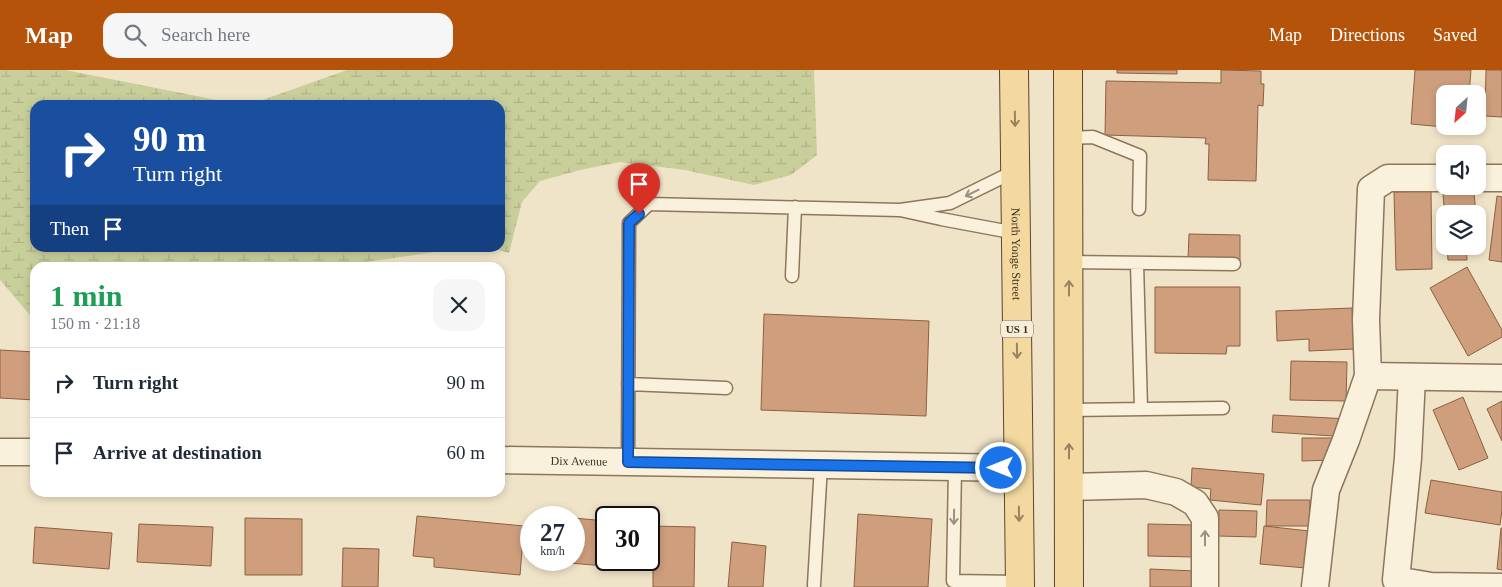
<!DOCTYPE html>
<html lang="en">
<head>
<meta charset="utf-8">
<style>
  :root { --surface:#fff; --page:#f6f6f7; --text:#1f2937; --muted:#747a83; --line:#e0e1e3; --accent:#b45309 }
  body { margin:0; font-family:"Times New Roman",serif; background:var(--page); color:var(--text); height:100vh; display:flex; flex-direction:column; font-size:19px; white-space:nowrap }
  * { box-sizing:border-box; margin:0 }
  p { font-size:16px; color:var(--muted) }
  .icon { flex:none; width:28px; height:28px; fill:none; stroke:currentColor; stroke-width:2; stroke-linecap:round; stroke-linejoin:round }
  .map { position:relative; flex:1; overflow:hidden }
  .details { position:absolute; left:30px; top:192px; width:475px; height:235px; display:flex; flex-direction:column; background:var(--surface); border-radius:15px; box-shadow:0 2px 8px #0003 }
  .details>* { flex:none }
  .top-card { position:absolute; left:30px; top:30px; width:475px; height:152px; border-radius:15px; box-shadow:0 2px 8px #0003; background:#1a4fa0; color:#fff; overflow:hidden }
  .needle { width:32px; rotate:207deg }
  .tools { position:absolute; left:1436px; top:15px; display:grid; gap:10px }
  .tools a { display:grid; place-items:center; width:50px; height:50px; border-radius:10px; background:var(--surface); box-shadow:0 2px 8px #0003; font-size:25px }
  .speed { position:absolute; left:520px; top:436px; display:flex; gap:10px; font-size:25px; font-weight:700; text-align:center }
  .speed>* { display:grid; place-content:center; width:65px; height:65px; border-radius:50%; background:var(--surface); box-shadow:0 2px 8px #0003; line-height:1 }
  .speed small { font-size:12px; font-weight:400 }
  .speed .limit { border:2px solid #111; border-radius:8px; background:#fff; color:#111 }
  .pin { position:absolute; display:grid; place-items:center; width:42px; height:42px; color:#fff; margin:-51px -21px; border-radius:50% 50% 50% 0; rotate:-45deg; box-shadow:0 0 5px #0007 }
  .pin .icon { rotate:45deg }
  .me { position:absolute; width:55px; margin:-28px; rotate:270deg; stroke-linejoin:round; filter:drop-shadow(0 0 4px #0008) }
  .turn { display:flex; align-items:center; gap:18px; height:105px; padding:0 20px; font-size:22px }
  .turn .icon { width:65px; height:65px; stroke-width:2.5 }
  .turn b { display:block; font-size:35px; line-height:42px }
  .then { display:flex; align-items:center; height:48px; padding:0 20px; background:#0003; gap:10px; font-size:19px }
  .round { display:grid; place-items:center; flex:none; width:52px; height:52px; border-radius:15px; background:var(--page) }
  .head { display:flex; align-items:center; justify-content:space-between; height:85px; padding:0 20px }
  h1 { font-size:30px; font-weight:800; line-height:38px; color:#1e9e55 }
  ul { padding:0; list-style:none }
  li { display:flex; align-items:center; gap:15px; height:70px; padding:0 20px; border-top:1px solid var(--line) }
  li div { flex:1 }
  li b { display:block; font-size:19px }
  li em { font-style:normal }
  header { display:flex; align-items:center; gap:30px; box-sizing:border-box; height:70px; padding:0 25px; background:var(--accent); color:#fff }
  header strong { font-size:24px }
  nav { display:flex; gap:28px; margin-inline-start:auto; font-size:18px }
  .search { width:350px; height:45px; background:var(--page); display:flex; align-items:center; gap:12px; box-sizing:border-box; padding:0 18px; border-radius:15px; color:var(--muted); font-size:19px }
  .map>svg:first-child { display:block }
  .wetland { fill:url(#wetland-marsh) }
  .building { fill:#cf9f7d; stroke:#8d5f41 }
  .lines { fill:none; stroke-linecap:round; stroke-linejoin:round }
  .service-casing { stroke:#8d765c; stroke-width:15 }
  .minor-casing { stroke:#8d765c; stroke-width:29 }
  .primary-casing { stroke:#5b4430; stroke-width:30 }
  .service { stroke:#faf1dc; stroke-width:12 }
  .minor { stroke:#faf1dc; stroke-width:26 }
  .primary { stroke:#f3d9a0; stroke-width:28 }
  .oneway { stroke:#988460 }
  .oneway2 { stroke:#9c907e }
  .route-casing { stroke:#114b97; stroke-width:12 }
  .route { stroke:#1a73e8; stroke-width:9 }
  .labels { text-anchor:middle; dominant-baseline:central; stroke-width:4; stroke-linejoin:round; paint-order:stroke }
  .shield { fill:#f7eed8; stroke:#756857; stroke-width:1 }
  .shield-label { font-size:11px; font-weight:bold; fill:#3d2e20 }
  .street-label { font-size:12px; fill:#3d2e20; stroke:#f7eed8 }
</style>
</head>
<body>
<header>
<strong>Map</strong>
<div class="search"><svg class="icon" aria-label="search" viewBox="0 0 24 24"><circle cx="10" cy="10" r="6"/><path d="M15 15l6 6"/></svg>Search here</div>
<nav><a>Map</a><a>Directions</a><a>Saved</a></nav>
</header>
<div class="map">
<svg width="1502" height="517" viewBox="0 0 1502 517">
  <defs>
    <pattern id="wetland-marsh" width="20" height="14" patternUnits="userSpaceOnUse" patternTransform="scale(1.25)"><rect width="20" height="14" fill="#c9cf9b"/><path d="M1 5h8M5 5V1M11 12h8M15 12V8" fill="none" stroke="#aeb285"/></pattern>
  </defs>
  <rect width="100%" height="100%" fill="#f0e4c8"/>
  <!-- wetland -->
  <path class="wetland" d="M0 0H65L242 35H35V178H462L326 198H35V251L0 210Z
    M347 0H814L817 85 791 105 754 115 685 100 620 92 580 100 540 111 522 132 509 183 492 178H500V35H248Z"/>
  <!-- building -->
  <path class="building" d="M1117 0H1177V4L1117 3Z
    M1221 0 1261 1V14H1264L1263 36 1258 35 1256 111 1208 110 1209 74H1205L1206 68 1105 65 1106 11 1221 13Z
    M1415 0H1471L1469 24H1445V56H1466V59L1411 54Z
    M1486 0H1502V47L1485 46Z
    M1431 121 1432 199 1396 200 1394 122Z
    M1474 122 1476 144H1445V148L1443 124Z
    M1497 126 1502 127V192L1489 190Z
    M1189 164 1240 165V191L1188 189Z
    M1447 176H1466L1467 190H1448Z
    M1467 197 1502 260V267L1468 286 1430 218Z
    M1155 217H1240V276H1227L1226 284 1155 283Z
    M1352 238 1354 279 1309 281V269L1277 271 1276 241Z
    M764 244 929 251 926 346 761 340Z
    M0 280 35 282V330L0 328Z
    M1291 291 1347 292 1346 331 1290 330Z
    M1463 327 1488 388 1459 400 1433 340Z
    M1502 331V371L1487 339Z
    M1273 345 1349 349V367L1272 362Z
    M1302 368H1333L1334 390 1302 391Z
    M1192 398 1264 404 1261 435 1210 430 1211 419 1191 417Z
    M1431 410 1502 422V440L1500 455 1425 443Z
    M1267 430H1310L1309 456H1266Z
    M1219 440 1257 441 1256 467 1218 466Z
    M858 444 932 449 928 517H854Z
    M417 446 524 456 520 505 434 497V488L413 486Z
    M245 448 302 449V505H245Z
    M574 448 606 451V496L544 491 574 490Z
    M139 454 213 457 211 496 137 492Z
    M1148 454 1195 455V487L1148 486Z
    M653 456 695 457 694 517H653Z
    M1264 456 1309 461 1306 498 1260 494Z
    M35 457 112 463 109 499 33 493Z
    M1501 458H1502V500L1497 499Z
    M732 472 766 476 763 517H728Z
    M343 478 379 479 378 517H342Z
    M1150 499 1195 501 1194 517H1150Z"/>
  <g class="lines">
    <!-- service casing -->
    <g class="service-casing">
      <path id="service" d="M1068 68 1093 67 1140 86 1139 139
        M1015 101 950 133 900 140 941 149 1016 163
        M1069 192 1234 194
        M1137 193 1141 339
        M792 206 795 137
        M628 314 726 318
        M1069 340 1223 338
        M628 392 629 153 649 134 900 140
        M955 398 953 511 1020 512
        M814 515 821 395"/>
    </g>
    <!-- minor casing -->
    <g class="minor-casing">
      <g id="minor">
        <path d="M1478 108H1502"/>
        <path d="M1368 306 1502 308"/>
        <path d="M1412 307 1408 388 1396 510 1431 516 1502 517"/>
        <path d="M0 382H35"/>
        <path id="s1" d="M500 390 1018 398"/>
        <path d="M1069 417 1146 415 1176 422 1195 433 1205 448V517"/>
        <path d="M1315 517 1326 420 1346 370 1368 306 1366 250 1371 119 1388 108H1445"/>
      </g>
    </g>
    <!-- primary casing -->
    <g class="primary-casing">
      <g id="primary">
        <path id="s2" d="M1014 0 1020 517"/>
        <path d="M1068 0 1069 517"/>
      </g>
    </g>
    <!-- service -->
    <use href="#service" class="service"/>
    <!-- minor -->
    <use href="#minor" class="minor"/>
    <!-- primary -->
    <use href="#primary" class="primary"/>
  </g>
  <!-- one-way arrows -->
  <defs><path id="oneway-shaft" d="M-6 0H5M1.5-3L5.5 0L1.5 3" fill="none" stroke-width="1.6" stroke-linecap="round" stroke-linejoin="round" transform="scale(1.25)"/></defs>
  <g class="oneway">
    <use href="#oneway-shaft" transform="translate(1015 49) rotate(89)"/>
    <use href="#oneway-shaft" transform="translate(1069 218) rotate(-90)"/>
    <use href="#oneway-shaft" transform="translate(1017 281) rotate(89)"/>
    <use href="#oneway-shaft" transform="translate(1069 381) rotate(-90)"/>
    <use href="#oneway-shaft" transform="translate(1019 444) rotate(89)"/>
  </g>
  <g class="oneway2">
    <use href="#oneway-shaft" transform="translate(972 123) rotate(154)"/>
    <use href="#oneway-shaft" transform="translate(954 447) rotate(91)"/>
    <use href="#oneway-shaft" transform="translate(1205 468) rotate(-90)"/>
  </g>
  <g class="lines">
    <!-- route casing -->
    <g class="route-casing">
      <path id="route" d="M639 144 629 153 628 392 1001 398"/>
    </g>
    <!-- route -->
    <use href="#route" class="route"/>
  </g>
  <g class="labels">
    <!-- shield labels -->
    <rect class="shield" x="1001" y="250.5" width="32" height="17" rx="4"/>
    <g class="shield-label">
      <text x="1017" y="259">US 1</text>
    </g>
    <!-- street labels -->
    <g class="street-label">
      <text stroke="none"><textPath href="#s2" startOffset="184">North Yonge Street</textPath></text>
      <text stroke="none"><textPath href="#s1" startOffset="79">Dix Avenue</textPath></text>
    </g>
  </g>
</svg>
<div class="tools">
<a><svg class="needle" viewBox="-14 -14 28 28"><path d="M0-13l5 13h-10z" fill="#e53935"/><path d="M0 13l5-13h-10z" fill="#747a83"/></svg></a>
<a><svg class="icon" aria-label="sound" viewBox="0 0 24 24"><path d="M4 9h4l5-4v14l-5-4H4zM17 9q2 3 0 6"/></svg></a>
<a><svg class="icon" aria-label="layers" viewBox="0 0 24 24"><path d="M12 4l9 5-9 5-9-5zM3 14l9 5 9-5"/></svg></a>
</div>
<div class="speed"><div>27<small>km/h</small></div><div class="limit">30</div></div>
<div class="pin" style="left:639px;top:144px;background:#d93025"><svg class="icon" aria-label="arrive" viewBox="0 0 24 24"><path d="M6 21V4h12l-3 4 3 4H6"/></svg></div>
<svg class="me" style="left:1001px;top:398px" viewBox="-20 -20 40 40"><circle r="17" fill="#1a73e8" stroke="#fff" stroke-width="3"/><path d="M0-11L8 9 0 5-8 9z" fill="#fff"/></svg>
<div class="top-card">
<div class="turn"><svg class="icon" aria-label="right" viewBox="0 0 24 24"><path d="M7 20v-9h11M14 6l5 5-5 5"/></svg><div><b>90 m</b>Turn right</div></div>
<div class="then">Then<svg class="icon" aria-label="arrive" viewBox="0 0 24 24"><path d="M6 21V4h12l-3 4 3 4H6"/></svg></div>
</div>
<section class="details">
<div class="head"><div><h1>1 min</h1><p>150 m · 21:18</p></div><a class="round"><svg class="icon" aria-label="close" viewBox="0 0 24 24"><path d="M6 6l12 12M18 6L6 18"/></svg></a></div>
<ul>
<li><svg class="icon" aria-label="right" viewBox="0 0 24 24"><path d="M7 20v-9h11M14 6l5 5-5 5"/></svg><div><b>Turn right</b></div><em>90 m</em></li>
<li><svg class="icon" aria-label="arrive" viewBox="0 0 24 24"><path d="M6 21V4h12l-3 4 3 4H6"/></svg><div><b>Arrive at destination</b></div><em>60 m</em></li>
</ul>
</section>
</div>
</body>
</html>
